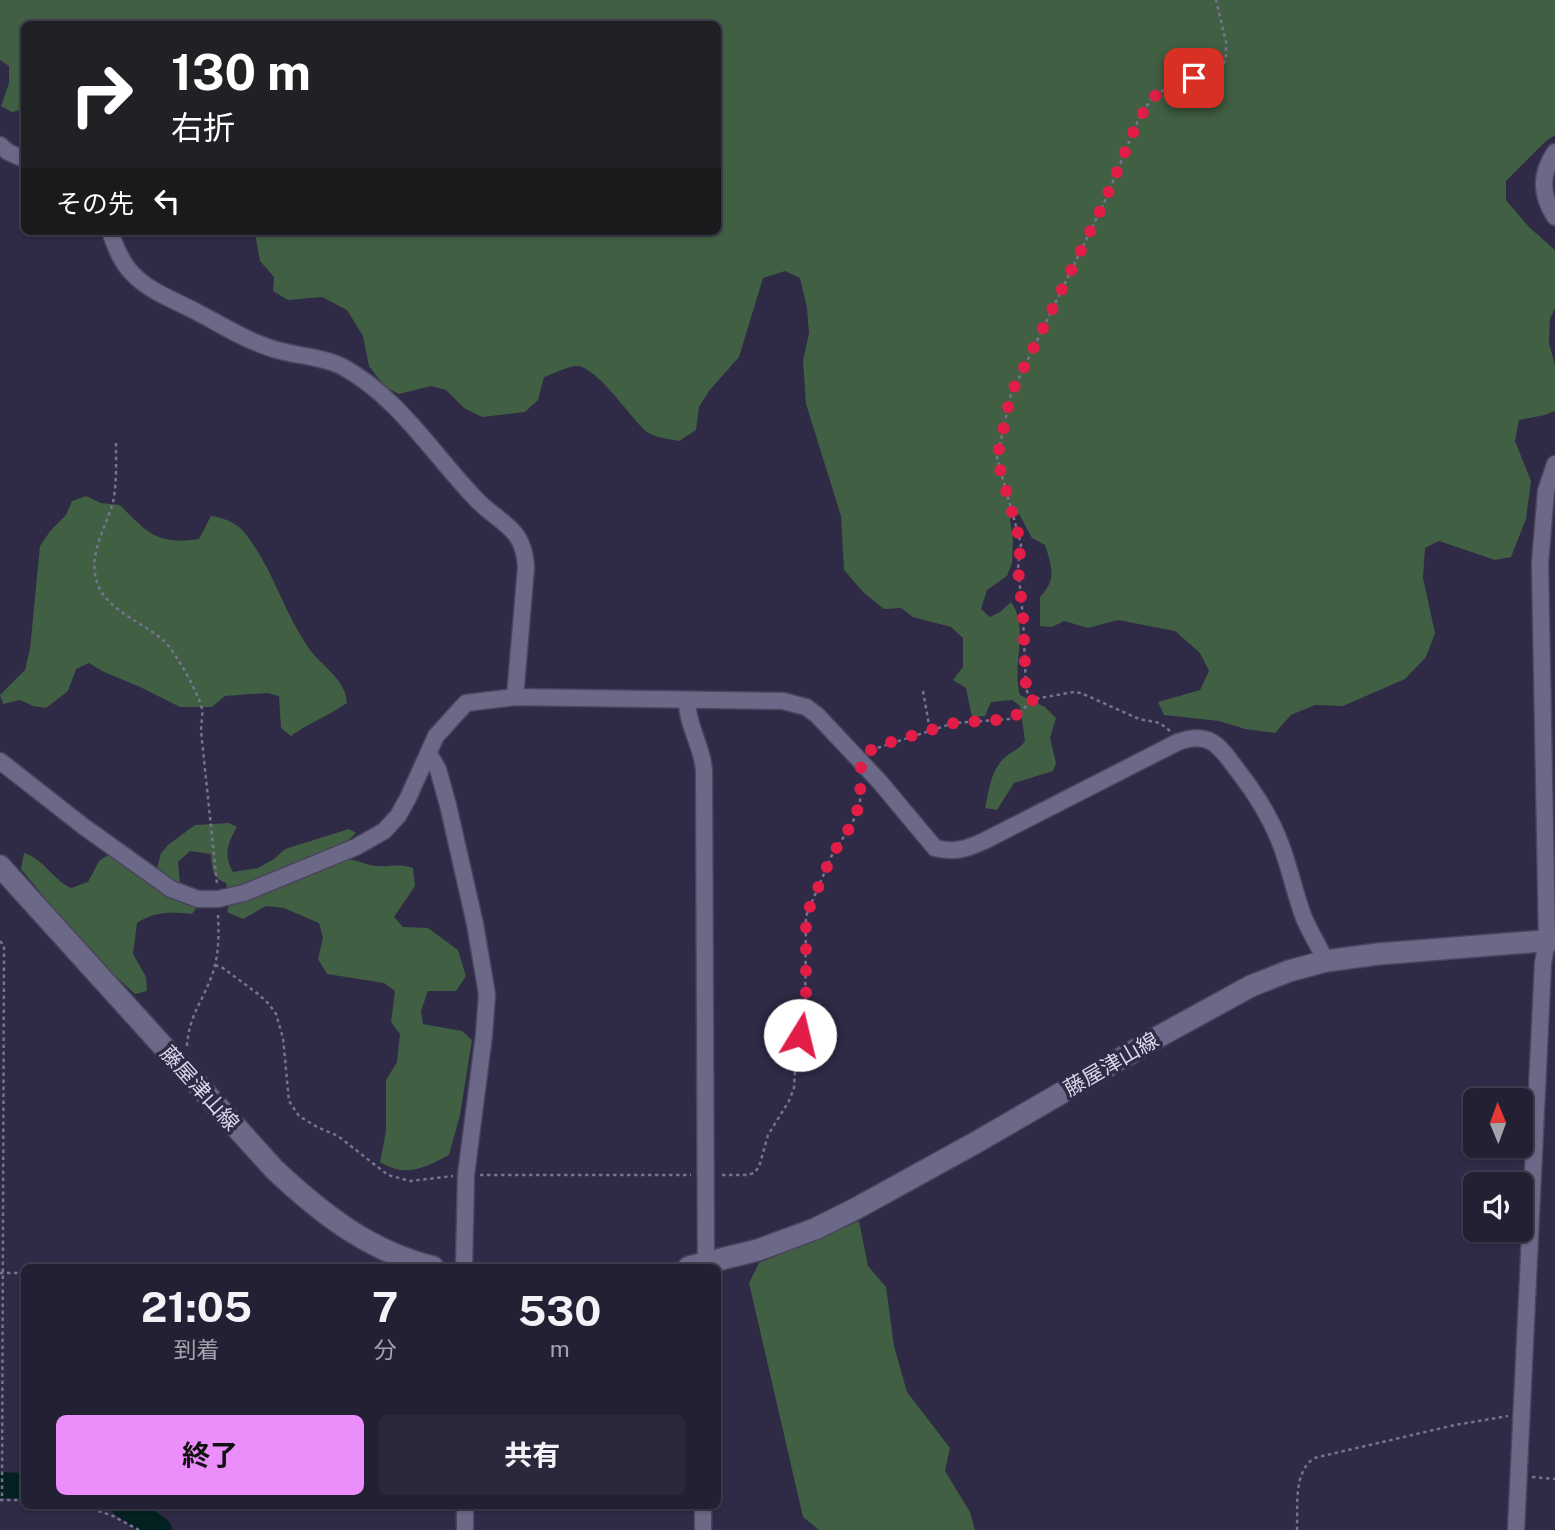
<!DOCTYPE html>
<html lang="ja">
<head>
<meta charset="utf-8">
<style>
  :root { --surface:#232034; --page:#2b283c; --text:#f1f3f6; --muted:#a3a3ac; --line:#403e4f; --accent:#eb8dfb }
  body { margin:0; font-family:"Public Sans","Noto Sans JP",sans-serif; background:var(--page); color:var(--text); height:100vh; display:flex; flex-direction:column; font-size:26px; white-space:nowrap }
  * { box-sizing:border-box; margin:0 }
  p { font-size:23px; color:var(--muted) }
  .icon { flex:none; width:38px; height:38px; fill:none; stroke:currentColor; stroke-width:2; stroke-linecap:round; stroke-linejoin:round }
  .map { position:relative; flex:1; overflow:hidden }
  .drawer { position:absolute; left:21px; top:1264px; width:700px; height:245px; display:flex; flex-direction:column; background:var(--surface); border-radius:10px; box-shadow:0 2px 5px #0004,0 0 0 2px var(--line) }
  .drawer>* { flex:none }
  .top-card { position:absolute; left:21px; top:21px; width:700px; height:214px; border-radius:10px; box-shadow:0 2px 5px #0004,0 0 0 2px var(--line); background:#202124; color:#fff; overflow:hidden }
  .needle { width:46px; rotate:359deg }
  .tools { position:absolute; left:1463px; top:1088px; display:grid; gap:14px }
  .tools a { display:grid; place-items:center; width:70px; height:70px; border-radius:10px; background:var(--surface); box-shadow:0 2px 5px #0004,0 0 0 2px var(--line); font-size:35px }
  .pin { position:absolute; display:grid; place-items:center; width:60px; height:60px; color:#fff; margin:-30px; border-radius:14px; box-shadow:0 4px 10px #0006 }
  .me { position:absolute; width:77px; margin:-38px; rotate:9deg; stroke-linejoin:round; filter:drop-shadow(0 0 5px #0008) }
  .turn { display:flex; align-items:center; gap:24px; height:147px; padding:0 35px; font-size:32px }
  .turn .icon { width:91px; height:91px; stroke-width:2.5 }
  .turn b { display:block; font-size:49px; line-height:60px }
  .then { display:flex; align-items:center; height:66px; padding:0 35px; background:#0003; gap:14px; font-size:26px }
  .eta { display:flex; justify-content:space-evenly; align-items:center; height:119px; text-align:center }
  .eta b { font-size:42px; font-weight:700; line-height:49px }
  .cta { display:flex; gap:14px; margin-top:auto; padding:14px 35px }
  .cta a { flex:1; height:80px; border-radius:10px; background:var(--accent); color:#111; font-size:28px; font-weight:700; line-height:80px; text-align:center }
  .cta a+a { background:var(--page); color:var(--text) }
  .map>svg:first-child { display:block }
  .green { fill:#415f42 }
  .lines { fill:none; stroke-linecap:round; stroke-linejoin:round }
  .river { stroke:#032121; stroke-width:26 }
  .minor-casing { stroke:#4a455d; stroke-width:19 }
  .secondary-casing { stroke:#4a455d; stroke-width:24 }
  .path { stroke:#77738c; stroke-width:2.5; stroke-dasharray:3.5 3.5; stroke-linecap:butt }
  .minor { stroke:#6c6888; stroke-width:16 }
  .secondary { stroke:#6c6888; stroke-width:21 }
  .route { stroke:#e11d48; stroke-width:12; stroke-dasharray:0 21.6 }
  .labels { text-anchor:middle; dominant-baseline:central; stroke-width:7; stroke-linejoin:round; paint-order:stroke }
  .street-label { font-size:21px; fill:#dad8eb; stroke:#2f2a46 }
</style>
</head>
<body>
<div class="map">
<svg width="1555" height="1530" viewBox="0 0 1555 1530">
  <rect width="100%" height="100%" fill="#2f2a46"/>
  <!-- green -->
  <path class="green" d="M0 0H1555V135L1546 141 1506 181V200L1529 227 1555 250V308L1550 319 1549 343 1555 365V411L1545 415 1519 420 1515 441 1531 481 1526 519 1511 557 1495 560 1439 541 1425 548 1423 578 1435 633 1426 657 1405 679 1343 706 1315 705 1291 715 1275 733 1245 729 1219 721 1164 715 1158 702 1200 690 1209 671 1200 653 1175 631 1118 620 1088 628 1064 621 1052 627 1040 626V597C1057 579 1052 567 1045 545L1032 538 1019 514 1010 519 1013 540 1012 563 1007 576 987 590 981 609 990 617 1000 612 1011 602C1030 629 1011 665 1020 695L1045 707 1056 718 1050 738 1056 763 1053 771 1014 783 997 810 985 808C989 791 990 773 1003 759 1010 752 1019 750 1025 741L1020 706 1012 700 991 702 985 716 972 717 966 688 953 680 963 667V638L951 627 913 617 901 608 884 609 864 593 844 570 841 516 806 404 803 361 809 333 807 308 800 278 785 271 763 278 739 357 709 391 699 407 696 430 679 441C669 439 656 438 647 432 631 419 596 364 575 366 566 367 553 374 544 377L538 400 525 412 482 417 464 408 446 390 431 386 399 394 384 386 369 366 363 336 347 310 322 297 288 300 273 291 274 277 260 261 255 233 246 231H718V24H24V109L12 112 1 106 9 83V66L0 60Z
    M86 496 101 503 120 505C148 533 156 545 199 539L211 516C222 517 237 523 244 532 272 566 283 611 308 647 321 666 346 679 347 703 329 716 308 723 291 736L281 728 279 696 268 693 225 696 212 707H180L140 687 102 671 89 663 76 669 68 691 46 708 33 706 20 700 3 704 0 695 25 670 30 649 40 546 51 530 66 515 72 501Z
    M229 823 237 827C228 843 223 854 233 872L258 868 274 859 285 849 349 829 356 833 344 844V859C357 859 367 866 378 866 393 867 397 863 413 868L415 886 394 917 403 927 428 928 458 950 466 976 456 991H428L421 1011 423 1024 462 1031 472 1040 460 1115 449 1155C424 1168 406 1178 380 1162L386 1131V1080L397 1062 400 1034 391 1022 395 991 384 983 327 974 318 959 323 938 319 923 284 908 266 906 243 919 227 912 230 902 226 883C212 878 212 868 211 854L190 851 178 862 181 895 198 905 192 914C172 912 155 911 137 923L133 954 146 977 147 991 135 994 90 953 21 869 24 853C44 859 52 879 71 888L88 882 99 861 111 853 142 874 157 868 161 853 168 845 195 825Z
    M859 1221 868 1266 886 1287 894 1346 907 1392 950 1448 945 1471 970 1512 975 1530H819L803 1517 749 1283 759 1263Z"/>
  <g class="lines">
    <!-- river -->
    <path class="river" d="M0 1485 24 1486
      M124 1505 159 1530"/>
    <!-- minor casing -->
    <g class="minor-casing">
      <path id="minor" d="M0 145 8 152 24 159
        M1555 152C1540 174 1541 196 1555 217
        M110 231C115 246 121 262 132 273 148 291 174 300 195 311 222 325 248 342 277 350 298 356 324 357 343 367 398 397 433 454 475 498 499 524 524 526 526 567L515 697
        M687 701C687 726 703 747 704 771L706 1267
        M429 754 438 769 448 805 475 924 487 994 484 1035 466 1175 464 1267
        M0 761 83 826 171 889 198 899H218L244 893 356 847 384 831 398 816 408 798 436 736 466 703 515 697 783 701 806 707 817 715 879 781 935 848C955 853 966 849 984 841L1178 742C1211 730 1220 747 1238 771 1256 794 1271 818 1281 845 1290 869 1295 894 1304 918 1310 932 1319 947 1326 961
        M703 1505V1530
        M465 1530V1505
        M1516 1530 1543 963 1547 941 1540 563 1546 491 1555 464"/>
    </g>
    <!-- secondary casing -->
    <g class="secondary-casing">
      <path id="secondary" d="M0 866 275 1170C322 1214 369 1251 433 1267
        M689 1267 758 1250 815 1229 857 1208 975 1143 1158 1037 1251 986 1289 971 1326 961 1378 954 1555 940"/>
    </g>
    <!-- path -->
    <path class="path" d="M116 443C116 462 117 482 113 502 107 525 91 549 95 574 100 610 144 621 166 643 177 655 199 694 202 709 203 716 201 724 201 731L217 884
      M923 691 930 730
      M1170 731 1160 723 1139 719 1081 693 1074 692 1034 699 1028 694 1026 688 1023 617 1018 568 1021 544 997 458 1011 394 1104 203 1137 123 1151 99 1172 84 1216 72 1226 60V42L1216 0
      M871 750 954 723 1009 719 1018 714 1034 699
      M0 941 4 946 2 1500
      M215 965 223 968 258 994 269 1004 276 1014 283 1038 289 1101 299 1116 317 1127 338 1136 388 1175 410 1181 453 1176
      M187 1046C189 1015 202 1003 212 975 219 956 219 935 218 915
      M480 1175H691
      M722 1175H747L754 1173 759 1167 768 1135 789 1101 794 1088 796 1056 805 1019 806 916 832 855 852 824 860 803V784
      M0 1273H24
      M1532 1477 1555 1479
      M0 1500H24
      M78 1505 111 1515 139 1530
      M1297 1530C1298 1506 1293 1473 1314 1458L1455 1425 1508 1416"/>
    <!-- minor -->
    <use href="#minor" class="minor"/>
    <!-- secondary -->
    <use href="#secondary" class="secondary"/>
  </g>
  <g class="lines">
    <!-- route -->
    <path class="route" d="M800 1035 806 1006V916L832 855 852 824 860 803 861 761 869 751 878 746 954 723 1009 719 1018 714 1034 699 1028 695 1026 688 1023 617 1018 568 1021 544 997 458 1011 394 1104 203 1137 123 1151 99 1172 84 1194 78"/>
  </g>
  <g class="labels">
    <!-- street labels -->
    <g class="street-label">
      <text transform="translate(1111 1064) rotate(-30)">藤屋津山線</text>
      <text transform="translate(200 1088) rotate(48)">藤屋津山線</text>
    </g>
  </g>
</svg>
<div class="tools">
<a><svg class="needle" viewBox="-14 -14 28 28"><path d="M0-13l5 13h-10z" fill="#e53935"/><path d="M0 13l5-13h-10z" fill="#a3a3ac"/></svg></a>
<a><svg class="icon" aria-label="sound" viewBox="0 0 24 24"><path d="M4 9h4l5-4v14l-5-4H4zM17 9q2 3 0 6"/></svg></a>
</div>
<div class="pin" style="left:1194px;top:78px;background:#d93025"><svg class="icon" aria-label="arrive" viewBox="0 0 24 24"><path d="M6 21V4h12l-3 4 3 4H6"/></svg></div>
<svg class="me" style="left:800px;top:1035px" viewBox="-20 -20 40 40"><circle r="19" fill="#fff"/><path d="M0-13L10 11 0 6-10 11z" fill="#e11d48"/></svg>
<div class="top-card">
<div class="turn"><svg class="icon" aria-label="right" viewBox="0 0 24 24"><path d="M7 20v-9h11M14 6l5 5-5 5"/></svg><div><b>130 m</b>右折</div></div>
<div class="then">その先<svg class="icon" aria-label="left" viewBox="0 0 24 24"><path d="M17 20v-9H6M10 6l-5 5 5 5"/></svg></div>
</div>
<section class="drawer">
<div class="eta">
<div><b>21:05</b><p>到着</p></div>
<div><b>7</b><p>分</p></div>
<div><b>530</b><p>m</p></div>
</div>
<div class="cta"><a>終了</a><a>共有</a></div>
</section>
</div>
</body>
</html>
